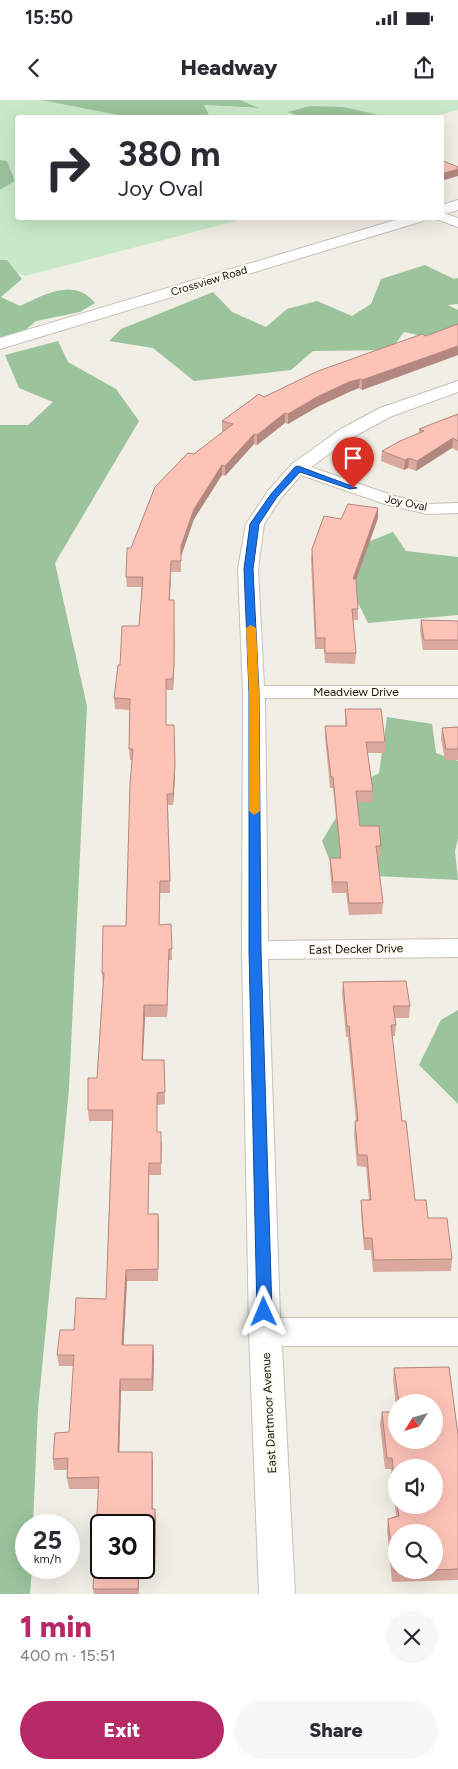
<!DOCTYPE html>
<html lang="en">
<head>
<meta charset="utf-8">
<style>
  :root { --surface:#fff; --page:#f7f7f7; --text:#2b2b33; --muted:#7c7c81; --accent:#b62b67 }
  body { margin:0; font-family:Figtree,sans-serif; background:var(--page); color:var(--text); height:100vh; display:flex; flex-direction:column; font-size:19px; white-space:nowrap }
  * { box-sizing:border-box; margin:0 }
  p { font-size:16px; color:var(--muted) }
  .icon { flex:none; width:28px; height:28px; fill:none; stroke:currentColor; stroke-width:2; stroke-linecap:round; stroke-linejoin:round }
  .map { position:relative; height:1494px; overflow:hidden }
  .side { display:flex; flex-direction:column; background:var(--surface); flex:1 }
  .side>* { flex:none }
  .guide { position:absolute; left:15px; top:15px; width:429px; height:105px; border-radius:5px; box-shadow:0 5px 20px #0002; background:#fff; color:var(--text); overflow:hidden }
  .needle { width:32px; rotate:233deg }
  .controls { position:absolute; left:388px; top:1294px; display:grid; gap:10px }
  .controls a { display:grid; place-items:center; width:55px; height:55px; border-radius:50%; background:var(--surface); box-shadow:0 5px 20px #0002; font-size:25px }
  .speed { position:absolute; left:15px; top:1414px; display:flex; gap:10px; font-size:25px; font-weight:700; text-align:center }
  .speed>* { display:grid; place-content:center; width:65px; height:65px; border-radius:50%; background:var(--surface); box-shadow:0 5px 20px #0002; line-height:1 }
  .speed small { font-size:12px; font-weight:400 }
  .speed .limit { border:2px solid #111; border-radius:8px; background:#fff; color:#111 }
  .pin { position:absolute; display:grid; place-items:center; width:42px; height:42px; color:#fff; margin:-51px -21px; border-radius:50% 50% 50% 0; rotate:-45deg; box-shadow:0 0 5px #0007 }
  .pin .icon { rotate:45deg }
  .me { position:absolute; width:55px; margin:-28px; rotate:359deg; stroke-linejoin:round; filter:drop-shadow(0 0 4px #0008) }
  .turn { display:flex; align-items:center; gap:18px; height:105px; padding:0 20px; font-size:22px }
  .turn .icon { width:65px; height:65px; stroke-width:2.5 }
  .turn b { display:block; font-size:35px; line-height:42px }
  .round { display:grid; place-items:center; flex:none; width:52px; height:52px; border-radius:26px; background:var(--page) }
  .head { display:flex; align-items:center; justify-content:space-between; height:85px; padding:0 20px }
  h1 { font-size:30px; font-weight:800; line-height:38px; color:var(--accent) }
  .cta { display:flex; gap:10px; margin-top:auto; padding:10px 20px }
  .cta a { flex:1; height:58px; border-radius:30px; background:var(--accent); color:#fff; font-size:20px; font-weight:800; line-height:58px; text-align:center }
  .cta a+a { background:var(--page); color:var(--text) }
  .status { display:flex; justify-content:space-between; align-items:center; height:35px; padding:0 25px; background:var(--surface); direction:ltr }
  .status svg { height:14px; fill:currentColor }
  header { display:flex; justify-content:space-between; align-items:center; height:65px; padding:0 20px; background:var(--surface); font-size:22px; font-weight:800 }
  .map>svg:first-child { display:block }
  .green { fill:#c9e8c9 }
  .forest { fill:#9bc39c }
  .lines { fill:none; stroke-linecap:round; stroke-linejoin:round }
  .street-casing { stroke:#c4c2b9; stroke-width:2 }
  .secondary-casing { stroke:#c4c2b9; stroke-width:2 }
  .street { fill:#fff; fill-rule:evenodd }
  .secondary { fill:#fff; fill-rule:evenodd }
  .wall { fill:#daa89d; fill-rule:evenodd }
  .shaded-wall { fill:#b28880 }
  .building { fill:#fec3b7; stroke:#b28880 }
  .route { fill:#1a73e8; stroke:#114b97 }
  .slow { fill:#f59e0b }
  .labels { text-anchor:middle; dominant-baseline:central; stroke-width:4; stroke-linejoin:round; paint-order:stroke }
  .far-street-label { font-size:11px; fill:#12110e; stroke:#fefcf2 }
  .street-label { font-size:12px; fill:#12110e; stroke:#fefcf2 }
</style>
</head>
<body>
<div class="status"><b>15:50</b><svg viewBox="0 0 49 12"><path d="M0 12V9h3v3zM5 12V6h3v6zM10 12V3h3v9zM15 12V0h3v12zM26 1h20v11H26zM47 4h2v5h-2z"/></svg></div>
<header><svg class="icon" aria-label="back" viewBox="0 0 24 24"><path d="M15 5l-7 7 7 7"/></svg>Headway<svg class="icon" aria-label="share" viewBox="0 0 24 24"><path d="M12 15V3M7 8l5-5 5 5M5 13v7h14v-7"/></svg></header>
<div class="map">
<svg width="458" height="1494" viewBox="0 0 458 1494">
  <rect width="100%" height="100%" fill="#f1eee5"/>
  <!-- green -->
  <path class="green" d="M0 0H41L128 17 18 18V118H237L236 121 25 176 0 166V90L15 81 7 61 0 60Z
    M240 0H458V10L427 18H210L203 5 257 8Z"/>
  <!-- forest -->
  <path class="forest" d="M41 0H240L259 8 204 5 210 17H128Z
    M310 6 343 7 388 17H301L288 12Z
    M0 60 7 61 15 81 0 90Z
    M0 160H7L22 179 1 197 20 206C44 195 74 177 95 203L80 212 36 221 24 231 0 238Z
    M425 165 454 179 458 178V204L448 205 458 210V228L446 241 404 232 391 250 313 251 291 270 194 281 153 248 109 241 121 229 213 192 232 212 266 227 287 209 317 201 352 216 371 204 381 179Z
    M58 241 68 262 116 289 139 321 55 463 87 606 69 989 38 1309 33 1425H26V1468H32L30 1494H0V325H28L53 302 19 288 5 255Z
    M393 432 406 451 458 457V515L368 523 354 495 350 472 365 443Z
    M387 617 432 624 436 653 458 661V738L455 751 458 780 335 774 322 741 355 686 379 673Z
    M458 910V1004L419 965 441 920Z"/>
  <g class="lines">
    <!-- street casing -->
    <g class="street-casing">
      <path id="street" d="M441 112 458 118V127L436 119 435 118H441Z
        M458 281V292L392 316 351 338 311 367 391 395 427 404 458 403V413L427 414 385 404 301 375 281 398 264 424 258 469 264 586H458V598H265L268 841 458 839V857L268 859 280 1218H458V1246H282L295 1494H259L249 1232 242 850 243 592 238 469 246 424 268 391 292 364 339 330 380 308Z"/>
    </g>
    <!-- secondary casing -->
    <g class="secondary-casing">
      <path id="secondary" d="M458 100V110L441 115V105Z
        M402 118H425L423 121 0 249V238Z"/>
    </g>
    <!-- street -->
    <use href="#street" class="street"/>
    <!-- secondary -->
    <use href="#secondary" class="secondary"/>
  </g>
  <!-- wall -->
  <path class="wall" d="M458 224V255L362 290 359 288 349 292 317 307 288 324 285 323 257 345 254 344 225 376 222 375 194 419 181 456V472H171L170 500 174 574 173 590H166V625L175 676 173 705H168L170 793H160L159 825 171 824 172 860H169L167 917H145L143 960H164L165 1004 157 1005V1032L162 1043 161 1075H149L148 1114H158V1181H127L123 1245H153L154 1257 153 1291H121L119 1352H152L153 1409 156 1420 155 1475H139V1494H94L93 1489 99 1389H69L67 1378 68 1370H54L53 1359 69 1332 74 1266H59L57 1255 74 1230 106 1199 112 1021H89L88 1010 97 978 103 884 102 873 126 826 132 660H130L129 649 130 610 115 609 114 598 120 565 139 526 142 487H127L126 477 131 448 194 354 224 332 222 331V321L264 297ZM144 1425V1468H101Z
    M458 314V351L452 348 416 371 408 368 404 370 381 361 382 351 419 333V329Z
    M378 418 356 479 358 509V520H353L356 553 355 564 325 563 324 549H315L311 459 312 449 341 419Z
    M421 520 458 521V550H423L420 530Z
    M345 609 385 642V653H367L373 691 372 702H357L360 726 381 746 380 757H377L383 803 382 814 349 815 346 793H332L330 770V758H340L333 688H330L325 637V626H345Z
    M458 627V660H445L441 639 442 628Z
    M343 882 410 906 409 918H395L396 925 395 936H392L402 1021 415 1100 428 1118 452 1159 451 1171 373 1172 371 1150H364L361 1112V1100H369L366 1067 357 1066 354 1033 355 1021H356L348 937H346L342 893Z
    M449 1267 458 1335V1480L392 1482 387 1430 388 1419 396 1416 391 1369H385L380 1324 382 1312H396V1340H434V1302H396V1306L393 1280 394 1268ZM396 1368H434V1405H396ZM396 1432H434V1470H396Z"/>
  <!-- shaded-wall -->
  <path class="shaded-wall" d="M458 69V76L441 81V74Z
    M458 246V255L362 290V280Z
    M360 279 359 288 349 292 317 307 288 324V314L317 297 349 282Z
    M285 313V323L257 345V335Z
    M254 334V344L225 376V366Z
    M453 338 452 348 416 371 417 361Z
    M409 358 408 368 404 370 405 360Z
    M222 365V375L194 419 181 456V446L194 409Z
    M378 408V418L353 489V479Z
    M171 461V472L169 511V500Z
    M175 511 174 574 173 590V579Z
    M175 636V676L173 705V694Z
    M169 849V860L167 917V905Z
    M144 905 145 917 142 972V960Z
    M158 1114 159 1126 158 1181Z
    M126 1170 127 1181 123 1257 122 1245Z
    M153 1245 154 1257 153 1291 152 1279Z
    M120 1279 121 1291 119 1364 118 1352Z
    M152 1352 153 1363 152 1420Z
    M155 1409 156 1420 155 1475 154 1464Z"/>
  <!-- building -->
  <path class="building" d="M441 60 458 67V69L441 74Z
    M458 224V246L362 280 360 279 349 282 317 297 288 314 285 313 257 335 254 334 225 366 222 365 194 409 181 446V461H171L169 500H174V563L173 579H166V625H174L175 664 173 694H167L170 781H160L159 825 171 824 172 849H169L167 905H144L142 960H164L165 992 157 993V1032H161V1063H149L148 1114H158V1169L126 1170 122 1245H153L152 1279H120L118 1352H152V1409H155L154 1464H144V1425H101V1468H139L138 1489H93L99 1377 67 1378 68 1358 53 1359 55 1333 69 1332 74 1255H57L60 1230H74L76 1198 106 1199 113 1010H88V978H97L104 873H102L103 826H126L130 684 133 649H129L130 599 114 598 118 565H120L122 526H139L143 477H126L127 448H131L155 387 188 353 194 354 233 324 222 321 259 294 264 297 318 271 422 234 426 236Z
    M458 314V341L453 338 417 361 409 358 405 360 382 351 400 341 424 331 419 329Z
    M348 404 378 408 353 479H356L358 509H352L356 553H325V538H316L312 449 324 416 341 419Z
    M421 520 458 521V540H424Z
    M345 609H381L385 642H366L373 691H356L360 726H379L381 746H376L383 803H349L347 782H333L330 758H341L333 677H331L325 626H347Z
    M458 627V649H446L442 628Z
    M406 881 410 906H393L396 925H391L402 1021H406L415 1100H426L428 1118H447L452 1159 374 1160 372 1138H364L361 1100H371L367 1055H358L355 1021H358L349 926H347L343 882Z
    M449 1267 458 1335V1469L434 1470V1432H396V1470H430L394 1471 388 1419 399 1416 397 1405H434V1368H396V1395L392 1358H387L382 1312H396V1340H434V1302H399L394 1268Z"/>
  <!-- route -->
  <path class="route" d="M298 366 357 388 350 389 300 372 277 397 259 424 253 469 259 592 261 850 272 1212 270 1217 264 1219 259 1217 257 1212 249 850V592L244 469 250 424 271 394 295 367Z"/>
  <!-- slow -->
  <path class="slow" d="M251 525 256 528 259 592 260 711 254 715 249 711V592L246 528Z"/>
  <g class="labels">
    <!-- far-street labels -->
    <g class="far-street-label">
      <text transform="translate(209 181) rotate(-17)">Crossview Road</text>
      <text transform="translate(406 403) rotate(12)">Joy Oval</text>
    </g>
    <!-- street labels -->
    <g class="street-label">
      <text x="356" y="592">Meadview Drive</text>
      <text transform="translate(356 849) rotate(-1)">East Decker Drive</text>
      <text transform="translate(269 1313) rotate(-93)">East Dartmoor Avenue</text>
    </g>
  </g>
</svg>
<div class="controls">
<a><svg class="needle" viewBox="-14 -14 28 28"><path d="M0-13l5 13h-10z" fill="#e53935"/><path d="M0 13l5-13h-10z" fill="#7c7c81"/></svg></a>
<a><svg class="icon" aria-label="sound" viewBox="0 0 24 24"><path d="M4 9h4l5-4v14l-5-4H4zM17 9q2 3 0 6"/></svg></a>
<a><svg class="icon" aria-label="search" viewBox="0 0 24 24"><circle cx="10" cy="10" r="6"/><path d="M15 15l6 6"/></svg></a>
</div>
<div class="speed"><div>25<small>km/h</small></div><div class="limit">30</div></div>
<div class="pin" style="left:353px;top:388px;background:#d93025"><svg class="icon" aria-label="arrive" viewBox="0 0 24 24"><path d="M6 21V4h12l-3 4 3 4H6"/></svg></div>
<svg class="me" style="left:264px;top:1212px" viewBox="-20 -20 40 40"><path d="M0-17L14 15 0 8-14 15z" fill="#1a73e8" stroke="#fff" stroke-width="4"/></svg>
<div class="guide">
<div class="turn"><svg class="icon" aria-label="right" viewBox="0 0 24 24"><path d="M7 20v-9h11M14 6l5 5-5 5"/></svg><div><b>380 m</b>Joy Oval</div></div>
</div>
</div>
<section class="side">
<div class="head"><div><h1>1 min</h1><p>400 m · 15:51</p></div><a class="round"><svg class="icon" aria-label="close" viewBox="0 0 24 24"><path d="M6 6l12 12M18 6L6 18"/></svg></a></div>
<div class="cta"><a>Exit</a><a>Share</a></div>
</section>
</body>
</html>
